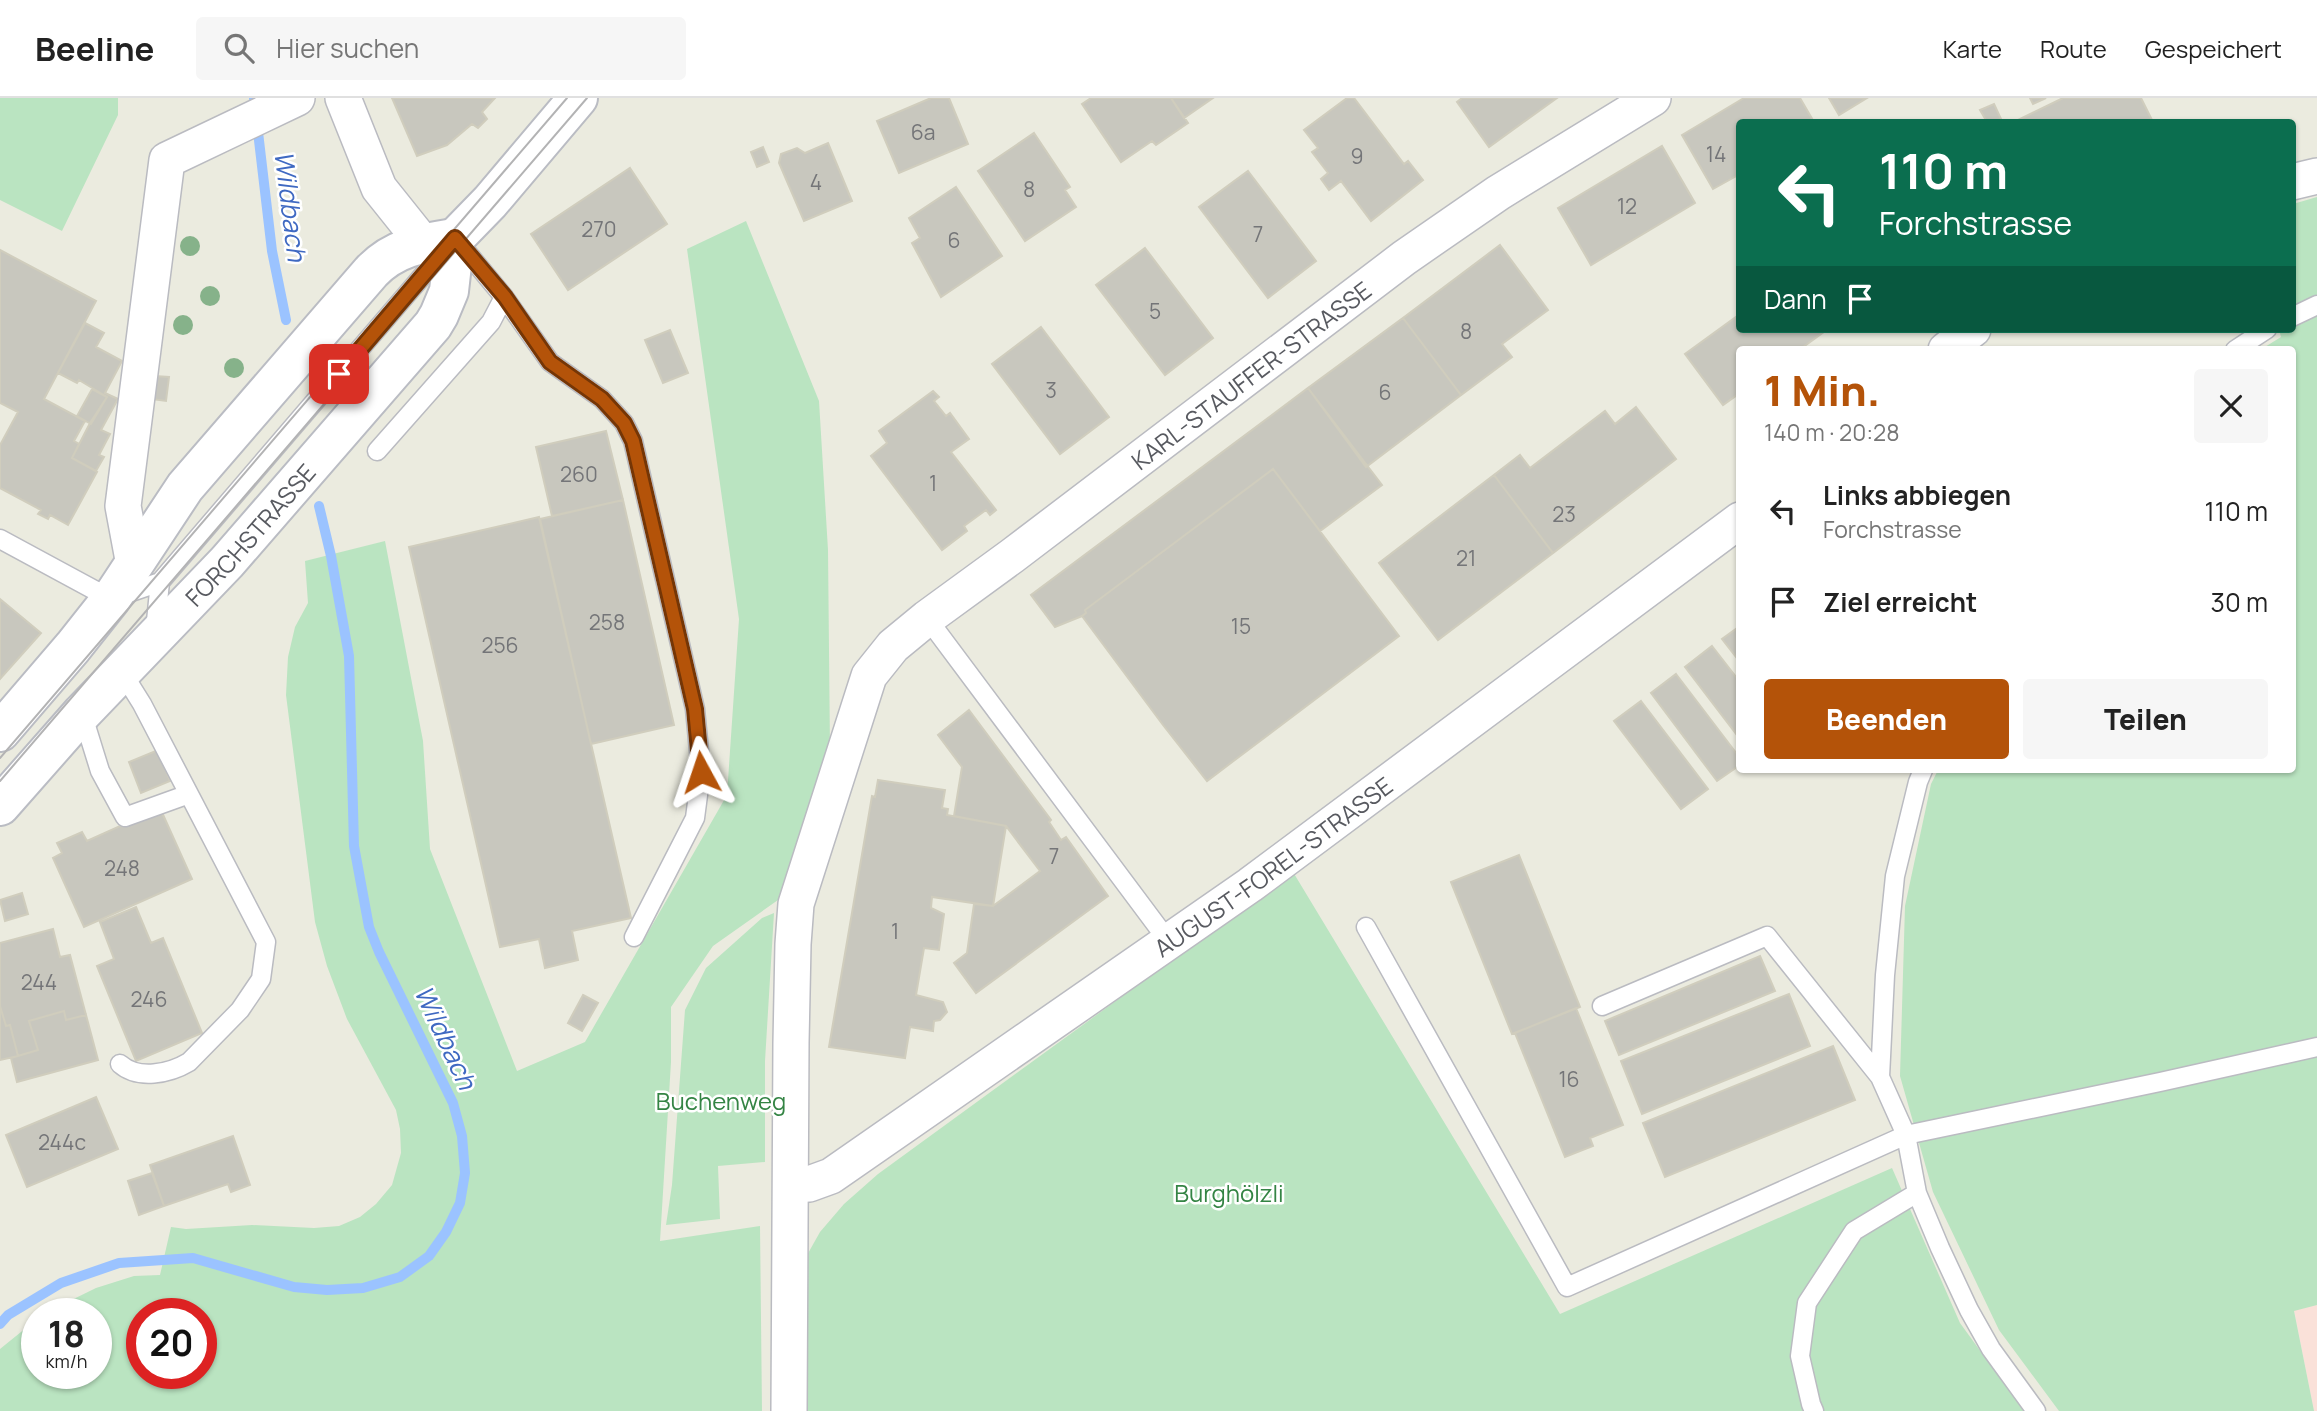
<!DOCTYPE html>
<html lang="de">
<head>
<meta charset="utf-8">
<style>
  :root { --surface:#fff; --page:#f6f6f6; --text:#222; --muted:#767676; --line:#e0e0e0; --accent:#b45309 }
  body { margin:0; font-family:Manrope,sans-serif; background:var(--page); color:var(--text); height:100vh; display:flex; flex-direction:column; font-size:26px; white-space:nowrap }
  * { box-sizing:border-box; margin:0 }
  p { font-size:23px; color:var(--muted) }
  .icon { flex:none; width:38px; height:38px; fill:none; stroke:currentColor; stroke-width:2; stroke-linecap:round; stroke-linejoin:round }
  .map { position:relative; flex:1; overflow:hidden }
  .side { position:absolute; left:1736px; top:248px; width:560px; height:427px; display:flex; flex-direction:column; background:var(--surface); border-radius:7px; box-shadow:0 2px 5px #0004 }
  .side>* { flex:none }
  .banner { position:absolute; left:1736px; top:21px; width:560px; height:214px; border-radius:7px; box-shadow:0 2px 5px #0004; background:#0b6e4f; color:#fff; overflow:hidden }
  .speed { position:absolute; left:21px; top:1200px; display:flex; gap:14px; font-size:35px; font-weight:700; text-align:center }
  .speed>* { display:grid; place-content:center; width:91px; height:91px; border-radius:50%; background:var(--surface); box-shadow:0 2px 5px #0004; line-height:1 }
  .speed small { font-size:18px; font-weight:400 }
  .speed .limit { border:10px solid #d22; background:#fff; color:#111 }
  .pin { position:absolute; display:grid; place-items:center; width:60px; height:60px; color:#fff; margin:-30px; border-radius:14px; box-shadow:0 4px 10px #0006 }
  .me { position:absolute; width:77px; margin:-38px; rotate:355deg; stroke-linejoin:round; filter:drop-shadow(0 0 5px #0008) }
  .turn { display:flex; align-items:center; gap:24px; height:147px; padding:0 28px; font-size:32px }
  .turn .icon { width:91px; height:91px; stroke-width:2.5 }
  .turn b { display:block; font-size:49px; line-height:60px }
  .then { display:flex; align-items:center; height:66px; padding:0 28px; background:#0003; gap:14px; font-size:26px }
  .round { display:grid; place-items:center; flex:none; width:74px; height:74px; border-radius:7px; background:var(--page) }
  .head { display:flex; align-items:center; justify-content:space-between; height:119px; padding:0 28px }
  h1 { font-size:42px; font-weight:800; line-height:52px; color:var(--accent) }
  .primary-button { display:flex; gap:14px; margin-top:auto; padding:14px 28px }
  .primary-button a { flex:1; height:80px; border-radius:7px; background:var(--accent); color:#fff; font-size:28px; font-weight:800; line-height:80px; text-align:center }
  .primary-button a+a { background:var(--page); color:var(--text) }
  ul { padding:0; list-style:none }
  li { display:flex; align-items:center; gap:21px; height:91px; padding:0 28px }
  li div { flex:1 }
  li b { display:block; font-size:26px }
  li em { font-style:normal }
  header { display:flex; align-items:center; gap:42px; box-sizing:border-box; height:98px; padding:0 35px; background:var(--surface); border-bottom:2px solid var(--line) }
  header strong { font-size:33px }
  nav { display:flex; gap:38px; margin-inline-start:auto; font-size:24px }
  .search { width:490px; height:63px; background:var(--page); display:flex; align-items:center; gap:18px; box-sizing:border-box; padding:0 24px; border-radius:7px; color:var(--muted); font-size:26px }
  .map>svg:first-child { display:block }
  .medical { fill:#fae1d9 }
  .green { fill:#bae4c1; fill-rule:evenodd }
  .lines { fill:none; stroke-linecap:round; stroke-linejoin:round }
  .stream { stroke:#9bc3ff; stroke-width:10 }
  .building { fill:#c8c7be; stroke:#d0cdbd; stroke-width:2 }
  .lane-casing { stroke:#babbc1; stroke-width:21 }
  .street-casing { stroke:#babbc1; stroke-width:38 }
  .secondary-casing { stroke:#babcc3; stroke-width:42 }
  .lane { stroke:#fff; stroke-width:18 }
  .street { stroke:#fff; stroke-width:35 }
  .secondary { stroke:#fff; stroke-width:38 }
  .tram { stroke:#b3b3b4; stroke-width:2 }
  .tree { fill:#86b28a }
  .route-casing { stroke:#753606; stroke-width:18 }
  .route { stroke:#b45309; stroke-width:12 }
  .labels { text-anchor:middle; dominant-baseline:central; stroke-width:5; stroke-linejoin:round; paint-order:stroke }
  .number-label { font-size:21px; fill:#747578 }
  .street-label { font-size:24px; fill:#585a60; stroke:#fff }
  .park-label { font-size:24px; fill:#348444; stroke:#fff }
  .water-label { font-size:26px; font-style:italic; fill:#3f69c2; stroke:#fff }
</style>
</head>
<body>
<header>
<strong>Beeline</strong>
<div class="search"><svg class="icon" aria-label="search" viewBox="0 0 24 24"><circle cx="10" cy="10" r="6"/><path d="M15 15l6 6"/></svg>Hier suchen</div>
<nav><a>Karte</a><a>Route</a><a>Gespeichert</a></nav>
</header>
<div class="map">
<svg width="2317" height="1313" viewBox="0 0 2317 1313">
  <rect width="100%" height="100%" fill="#ebebdf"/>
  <!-- medical -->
  <path class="medical" d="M2317 1207V1313H2314L2294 1212Z"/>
  <!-- green -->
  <path class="green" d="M0 0H118V17L62 133 0 102Z
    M2317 99V1207L2294 1213 2314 1313H2059L1999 1232 1933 1094 1900 978 1905 808 1931 686 1938 672H2292V252H2260L2281 239 2279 231H2292L2293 106Z
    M746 123 819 303 828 452 830 652 778 802 713 848 671 909V964L660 1143 760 1128 762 1313H0V1251L37 1221V1276H96V1216H43L96 1190 134 1178 160 1177 171 1129 186 1131 252 1127 314 1130 339 1128 360 1119 376 1106 392 1087 401 1055 400 1031 396 1012 347 921 327 868 315 824 286 597 288 559 295 529 308 505 305 463 385 443 423 643 430 751 517 973 585 944 727 697 739 521 687 151ZM142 1216H201V1276H142Z
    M1293 774 1560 1216 1892 1070 1960 1225 2024 1313H802V1166L820 1134 844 1106 878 1076Z
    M774 815 765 963V1064L718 1068 720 1121 666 1127 672 1087 685 912 706 870 762 820Z"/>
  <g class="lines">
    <!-- stream -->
    <path class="stream" d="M254 0 272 153 286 222
      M0 1226 8 1217 61 1185 119 1165 193 1160 294 1189 327 1192 363 1190 400 1179 429 1158 446 1134 460 1105 465 1075 462 1038 453 1005 379 854 369 829 354 748 349 558 331 458 319 408"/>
  </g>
  <!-- building -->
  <path class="building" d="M392 0H495L482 14 487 21 478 30 472 26 447 47 417 58Z
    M931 0H949L968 46 899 75 877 23Z
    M1091 0H1171L1188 25 1156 47 1152 43 1121 64 1082 6Z
    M1171 0H1213L1184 20Z
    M1347 0H1354L1404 66 1408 63 1423 82 1371 123 1341 83 1329 92 1321 81 1328 75 1312 54 1318 50 1304 32Z
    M1462 0H1557L1489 49 1457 4Z
    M1744 0H1800L1814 24H1740V76L1713 91 1682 37Z
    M1829 0H1867L1839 17Z
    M2030 0H2046L2033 6Z
    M2063 0H2141L2153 24H2014Z
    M1994 6 2002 23 1987 24 1980 12Z
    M1034 35 1070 89 1065 92 1076 109 1025 143 978 73Z
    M828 45 852 103 804 123 779 65 781 56 797 50 805 55Z
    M1662 48 1695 105 1591 167 1558 110Z
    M763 49 769 64 757 69 751 54Z
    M630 70 667 126 568 192 531 136Z
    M1248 73 1316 163 1268 200 1199 109Z
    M956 89 1002 158 941 199 912 145 920 140 909 120Z
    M1500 147 1548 212 1502 246 1512 259 1461 297 1403 220Z
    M1145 150 1213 240 1165 277 1096 187Z
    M0 152 96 203 44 301 85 323 74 343 79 346 72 360 97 374 68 427 50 417 48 421 38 416 41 412 0 390V347L18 314 0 305Z
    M1740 216V231H1828L1799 252H1740V295L1723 307 1685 256Z
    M1403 220 1461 297 1366 369 1308 290Z
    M85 225 104 235 96 249 122 263 105 295 118 301 101 332 110 336 99 357 104 359 96 373 72 360 90 325 107 299 79 282 77 285 58 275Z
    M1041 229 1109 319 1060 356 992 266Z
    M670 232 688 275 663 285 645 242Z
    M154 278 169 279 166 303 151 301Z
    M1308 290 1382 387 1320 433 1273 371 1085 512 1086 515 1082 518 1055 529 1031 497Z
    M92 291 107 299 91 326 77 318Z
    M933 293 939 299 934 303 946 318 950 315 969 341 951 354 996 412 990 417 986 412 964 428 967 433 942 452 871 358 887 345 879 333Z
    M1636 309 1676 361 1553 455 1494 377 1520 357 1530 370 1605 313 1615 326Z
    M606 333 623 402 552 418 536 349Z
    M1273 371 1399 538 1207 683 1163 627 1082 518 1086 515 1085 512Z
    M1494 377 1553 455 1438 542 1379 465Z
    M623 402 674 627 591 646 540 421Z
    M539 419 631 820 572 833 578 862 545 870 539 841 500 849 409 449Z
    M0 501 41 535 0 581Z
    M1740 528V564L1722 541Z
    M1712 548 1740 584V641L1685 569Z
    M1676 576 1740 660V667L1717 683 1651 595Z
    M1641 603 1708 691 1681 711 1614 623Z
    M969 612 1051 722 1049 724 1061 742 1066 739 1108 798 976 895 954 865 967 855 974 806 993 808 1040 773 1006 728 954 718 962 669 938 637Z
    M158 652 170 683 141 695 129 664Z
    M878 682 945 692 942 710 948 711 947 717 1006 728 993 808 932 799 931 810 944 816 939 852 924 850 916 897 943 904 947 914 940 922 934 923 933 933 910 929 905 960 829 949 872 698 875 699Z
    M160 710 192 781 84 829 53 760 62 755 57 745 82 734 87 743Z
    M1519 757 1580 909 1512 936 1451 784Z
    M22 795 28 816 5 823 0 802Z
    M136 809 151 845 163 840 202 935 136 963 97 868 114 861 100 824Z
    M53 831 60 859 70 857 86 917 66 922 64 913 29 923 38 952 18 958 10 927 6 928 0 908V845Z
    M1760 858 1775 893 1619 957 1605 923Z
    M1789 896 1810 948 1642 1016 1621 963Z
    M583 897 598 905 582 933 568 925Z
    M0 908 6 928 10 927 18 958 0 962Z
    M1576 910 1623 1027 1590 1040 1593 1048 1565 1059 1515 935Z
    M64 913 66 922 86 917 98 962 17 984 11 960 38 952 29 923Z
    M1833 948 1855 1002 1665 1079 1643 1025Z
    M96 999 118 1051 27 1089 6 1037Z
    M233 1038 250 1087 231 1094 228 1086 164 1108 150 1067Z
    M152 1075 164 1108 139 1117 128 1083Z"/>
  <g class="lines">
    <!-- lane casing -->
    <g class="lane-casing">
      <path id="lane" d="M2292 219 2317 207
        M2235 252 2267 231
        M377 353 491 224 504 199
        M0 441 111 501 160 484
        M160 484 455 140 504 199 550 264 602 301 624 325 633 343 695 611 701 674 695 720 634 839
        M927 520 1169 844
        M155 533 160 484
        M82 615 100 673 125 719 189 696
        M1923 672 1918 684 1895 778 1885 877 1880 979 1906 1037 1917 1095 1940 1150 1969 1212 1991 1251 2036 1313
        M1366 829 1567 1189 1906 1037 2160 984 2317 949
        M1602 908 1767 838 1880 979
        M120 966C138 982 169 976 189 964L240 912 261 881 266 844 142 606 122 574
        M1814 1313 1811 1306 1800 1258 1807 1205 1854 1133 1917 1095"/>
    </g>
    <!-- street casing -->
    <g class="street-casing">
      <g id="street">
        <path d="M343 0 379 90 423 145"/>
        <path d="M2292 84 2317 78"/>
        <path d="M1946 252 1973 231"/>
        <path d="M134 467 123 408 167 62 297 0"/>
        <path id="s1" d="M791 1087 809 1086 831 1078 1250 787 1740 422"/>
        <path id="s2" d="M789 1313 791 945 793 846 796 806 869 578 893 548 927 520 1012 458 1404 160 1498 95 1653 0"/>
      </g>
    </g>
    <!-- secondary casing -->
    <g class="secondary-casing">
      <g id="secondary">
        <path d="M0 634 73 549 111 501 185 389 371 174C394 149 423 145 455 140"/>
        <path id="s3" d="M0 708 82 615 227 464 433 227 439 217 449 193 455 140 490 104 578 0"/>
      </g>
    </g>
    <!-- lane -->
    <use href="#lane" class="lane"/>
    <!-- street -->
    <use href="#street" class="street"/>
    <!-- secondary -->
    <use href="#secondary" class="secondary"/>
    <!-- tram -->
    <path class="tram" d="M0 660 567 0
      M0 683 587 0"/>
  </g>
  <!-- trees -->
  <g class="tree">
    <circle cx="190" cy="148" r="10"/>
    <circle cx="210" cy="198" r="10"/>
    <circle cx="183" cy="227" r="10"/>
    <circle cx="234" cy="270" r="10"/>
  </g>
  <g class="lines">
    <!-- route casing -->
    <g class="route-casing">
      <path id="route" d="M339 276 455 140 505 199 550 264 602 301 624 325 633 343 695 611 701 674"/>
    </g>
    <!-- route -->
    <use href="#route" class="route"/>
  </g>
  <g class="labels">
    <!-- number labels -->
    <g class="number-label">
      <text x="923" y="34">6a</text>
      <text x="1716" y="56">14</text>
      <text x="1357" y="58">9</text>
      <text x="816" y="84">4</text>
      <text x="1029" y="91">8</text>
      <text x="1627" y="108">12</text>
      <text x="599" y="131">270</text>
      <text x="1258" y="136">7</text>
      <text x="954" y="142">6</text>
      <text x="1155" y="213">5</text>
      <text x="1466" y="233">8</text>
      <text x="1051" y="292">3</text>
      <text x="1385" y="294">6</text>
      <text x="579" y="376">260</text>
      <text x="933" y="385">1</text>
      <text x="1564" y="416">23</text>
      <text x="1466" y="460">21</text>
      <text x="607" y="524">258</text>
      <text x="1241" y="528">15</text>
      <text x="500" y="547">256</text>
      <text x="1054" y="758">7</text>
      <text x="122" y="770">248</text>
      <text x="895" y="833">1</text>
      <text x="39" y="884">244</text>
      <text x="149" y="901">246</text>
      <text x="1569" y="981">16</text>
      <text x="62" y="1044">244c</text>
    </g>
    <!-- street labels -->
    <g class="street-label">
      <text stroke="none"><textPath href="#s2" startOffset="1234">KARL-STAUFFER-STRASSE</textPath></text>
      <text stroke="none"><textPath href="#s3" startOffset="369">FORCHSTRASSE</textPath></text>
      <text stroke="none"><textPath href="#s1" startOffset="581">AUGUST-FOREL-STRASSE</textPath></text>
    </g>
    <!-- park labels -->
    <g class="park-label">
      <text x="721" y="1002">Buchenweg</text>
      <text x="1229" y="1094">Burghölzli</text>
    </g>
    <!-- water labels -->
    <g class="water-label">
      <text transform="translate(291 108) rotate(83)">Wildbach</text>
      <text transform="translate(446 939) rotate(65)">Wildbach</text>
    </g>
  </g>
</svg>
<div class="speed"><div>18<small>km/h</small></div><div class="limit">20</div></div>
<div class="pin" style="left:339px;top:276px;background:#d93025"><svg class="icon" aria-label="arrive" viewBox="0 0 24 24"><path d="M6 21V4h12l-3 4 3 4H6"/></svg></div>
<svg class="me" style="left:701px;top:674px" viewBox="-20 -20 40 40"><path d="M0-17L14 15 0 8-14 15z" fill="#b45309" stroke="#fff" stroke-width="4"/></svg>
<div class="banner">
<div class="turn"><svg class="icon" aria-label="left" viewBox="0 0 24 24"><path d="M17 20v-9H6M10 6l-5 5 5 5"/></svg><div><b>110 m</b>Forchstrasse</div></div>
<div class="then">Dann<svg class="icon" aria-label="arrive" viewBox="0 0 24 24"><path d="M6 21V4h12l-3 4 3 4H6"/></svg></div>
</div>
<section class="side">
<div class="head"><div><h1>1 Min.</h1><p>140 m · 20:28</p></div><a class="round"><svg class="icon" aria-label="close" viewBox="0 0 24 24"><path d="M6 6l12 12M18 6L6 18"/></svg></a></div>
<ul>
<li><svg class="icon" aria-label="left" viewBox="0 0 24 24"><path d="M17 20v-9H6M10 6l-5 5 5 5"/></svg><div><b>Links abbiegen</b><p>Forchstrasse</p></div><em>110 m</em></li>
<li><svg class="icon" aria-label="arrive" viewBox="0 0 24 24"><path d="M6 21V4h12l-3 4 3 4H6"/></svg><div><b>Ziel erreicht</b></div><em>30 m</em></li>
</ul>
<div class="primary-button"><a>Beenden</a><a>Teilen</a></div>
</section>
</div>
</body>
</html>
